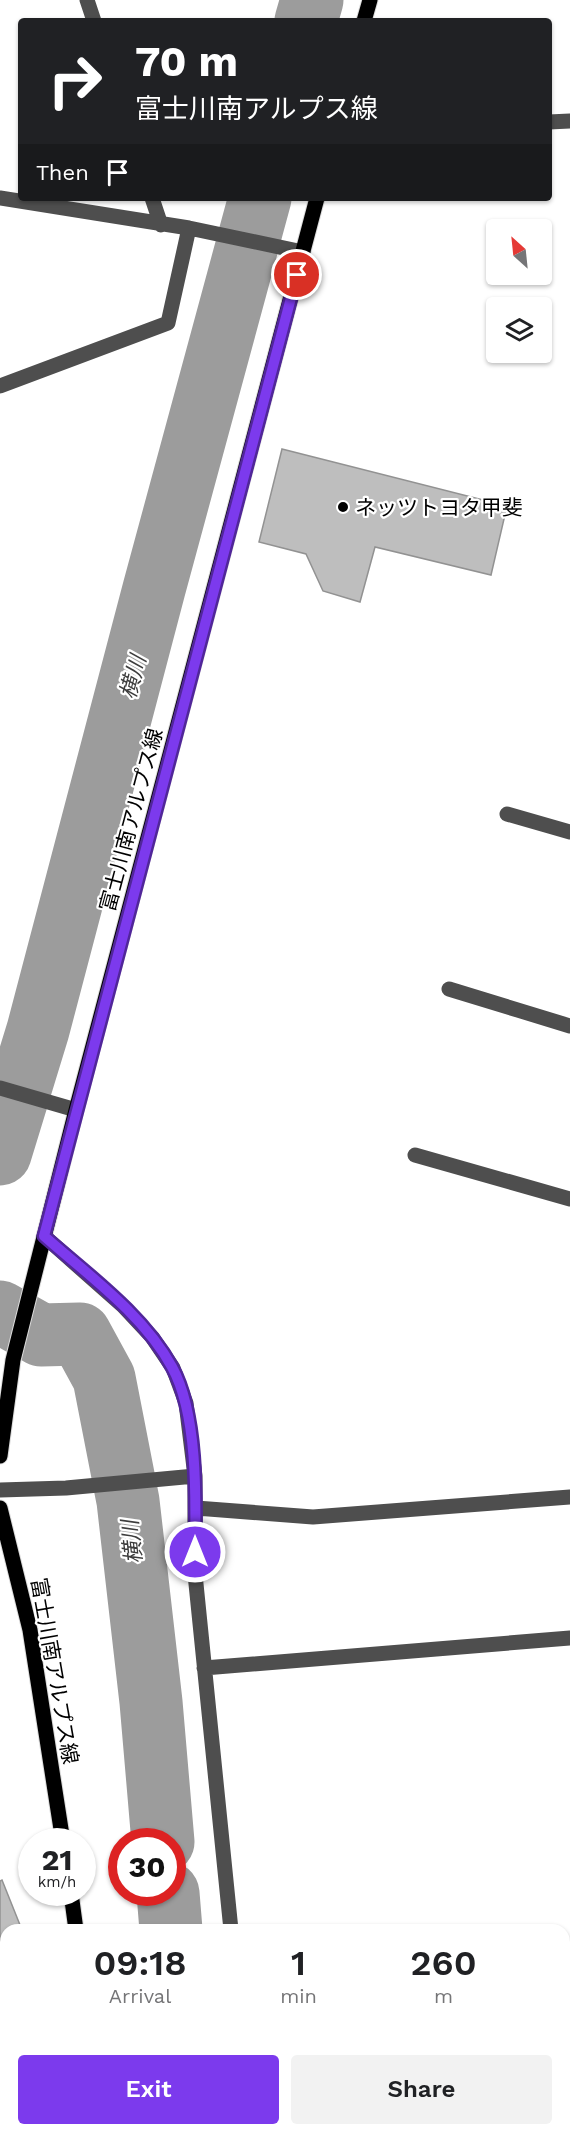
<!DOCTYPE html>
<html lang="en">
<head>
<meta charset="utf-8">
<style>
  :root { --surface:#fff; --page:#f2f2f2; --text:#202124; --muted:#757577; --accent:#7c3aed }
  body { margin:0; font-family:"Work Sans","Noto Sans JP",sans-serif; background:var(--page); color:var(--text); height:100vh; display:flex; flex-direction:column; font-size:22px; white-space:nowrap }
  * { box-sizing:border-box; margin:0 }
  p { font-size:20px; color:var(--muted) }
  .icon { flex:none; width:33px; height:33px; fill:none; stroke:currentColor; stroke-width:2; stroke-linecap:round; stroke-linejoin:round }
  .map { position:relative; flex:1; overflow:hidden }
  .details { position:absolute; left:0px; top:1924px; width:570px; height:212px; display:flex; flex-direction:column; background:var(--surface); border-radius:18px 18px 0 0; box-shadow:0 2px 4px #0004 }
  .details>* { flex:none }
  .guide { position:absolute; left:18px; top:18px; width:534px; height:183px; border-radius:6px; box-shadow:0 2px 4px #0004; background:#202124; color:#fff; overflow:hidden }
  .needle { width:39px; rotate:333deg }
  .controls { position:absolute; left:486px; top:219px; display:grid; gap:12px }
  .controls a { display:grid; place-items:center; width:66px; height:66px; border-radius:6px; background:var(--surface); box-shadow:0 2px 4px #0004; font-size:30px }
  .speed { position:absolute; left:18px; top:1828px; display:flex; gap:12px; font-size:30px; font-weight:700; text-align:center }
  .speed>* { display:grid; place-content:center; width:78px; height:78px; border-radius:50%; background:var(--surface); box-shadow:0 2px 4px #0004; line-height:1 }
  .speed small { font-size:15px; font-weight:400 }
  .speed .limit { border:9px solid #d22; background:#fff; color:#111 }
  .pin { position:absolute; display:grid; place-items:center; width:51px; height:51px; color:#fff; margin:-26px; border:3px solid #fff; border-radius:50%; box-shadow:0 2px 6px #0007 }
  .me { position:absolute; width:66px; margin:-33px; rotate:0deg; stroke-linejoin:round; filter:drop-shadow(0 0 4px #0008) }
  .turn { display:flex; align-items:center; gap:21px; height:126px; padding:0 18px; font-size:27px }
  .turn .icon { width:78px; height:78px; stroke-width:2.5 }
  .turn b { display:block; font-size:42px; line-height:51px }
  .then { display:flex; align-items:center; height:57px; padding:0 18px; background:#0003; gap:12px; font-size:22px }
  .eta { display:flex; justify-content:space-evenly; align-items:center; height:102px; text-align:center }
  .eta b { font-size:36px; font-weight:600; line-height:42px }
  .button { display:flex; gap:12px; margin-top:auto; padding:12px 18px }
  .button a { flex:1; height:69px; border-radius:6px; background:var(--accent); color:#fff; font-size:24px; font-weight:600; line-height:69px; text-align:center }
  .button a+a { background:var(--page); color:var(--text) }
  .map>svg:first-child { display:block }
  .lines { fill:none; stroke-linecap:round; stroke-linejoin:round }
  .river { stroke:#9c9c9c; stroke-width:63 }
  .building { fill:#bebebe; stroke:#929292; stroke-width:1.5 }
  .major-casing { stroke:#dbdbdb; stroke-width:17 }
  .minor { stroke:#4e4e4e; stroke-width:15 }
  .major { stroke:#000; stroke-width:15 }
  .route-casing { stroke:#51269a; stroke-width:15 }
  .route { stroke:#7c3aed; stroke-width:10 }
  .poi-dot { fill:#000; stroke:#fff; stroke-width:2 }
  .labels { text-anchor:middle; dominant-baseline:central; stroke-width:4.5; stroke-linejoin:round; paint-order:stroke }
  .poi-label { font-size:21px; fill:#000; stroke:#fff; text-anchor:start }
  .street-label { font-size:21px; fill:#000; stroke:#fff }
  .water-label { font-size:22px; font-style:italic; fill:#3d3d3d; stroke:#fff }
</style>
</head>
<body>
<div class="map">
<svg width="570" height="2135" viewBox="0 0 570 2135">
  <rect width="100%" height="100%" fill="#fff"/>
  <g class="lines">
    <!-- river -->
    <path class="river" d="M306 21 312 0
      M0 1154 38 1030 154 589 260 198
      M0 1312 41 1335 80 1334 104 1378 128 1501 151 1702 163 1842
      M168 1893 171 1930
      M189 2130V2135"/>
  </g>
  <!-- building -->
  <path class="building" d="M282 449 507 506 491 575 375 547 360 602 323 591 306 554 259 542Z
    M2 1880 22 1930H6V1949L0 1951V1881Z"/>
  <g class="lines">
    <!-- major casing -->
    <g class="major-casing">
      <path id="major" d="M364 21 370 0
        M0 1456 13 1360 76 1110 317 198
        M0 1508 30 1630 63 1842
        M71 1893 76 1930
        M104 2130 105 2135"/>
    </g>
    <!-- minor -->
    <path class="minor" d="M87 0 94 21
      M549 122 570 121
      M0 198 189 228 303 252
      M152 198 161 225
      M0 386 168 323 189 228
      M507 814 570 832
      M449 989 570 1026
      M0 1088 76 1110
      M415 1155 570 1199
      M44 1236 123 1306 152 1337 173 1368 186 1403 195 1476V1574L231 1930
      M0 1490 66 1488 195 1476
      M196 1508 313 1517 570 1497
      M204 1668 570 1638
      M252 2130 253 2135"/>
    <!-- major -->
    <use href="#major" class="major"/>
  </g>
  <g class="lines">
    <!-- route casing -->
    <g class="route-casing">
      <path id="route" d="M195 1552C196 1499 198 1414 172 1367 143 1314 88 1275 44 1236L297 275"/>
    </g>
    <!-- route -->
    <use href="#route" class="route"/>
  </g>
  <!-- markers -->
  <circle class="poi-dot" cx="343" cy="507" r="6"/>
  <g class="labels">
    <!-- poi labels -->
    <g class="poi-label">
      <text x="355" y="507">ネッツトヨタ甲斐</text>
    </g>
    <!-- street labels -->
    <g class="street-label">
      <text transform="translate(131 820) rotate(-75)">富士川南アルプス線</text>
      <text transform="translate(55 1671) rotate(80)">富士川南アルプス線</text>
    </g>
    <!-- water labels -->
    <g class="water-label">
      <text transform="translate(133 677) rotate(-75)">横川</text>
      <text transform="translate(132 1542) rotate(-96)">横川</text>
    </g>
  </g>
</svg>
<div class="controls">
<a><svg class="needle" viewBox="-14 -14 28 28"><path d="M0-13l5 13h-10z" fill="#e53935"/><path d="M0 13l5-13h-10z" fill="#757577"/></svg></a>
<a><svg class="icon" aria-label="layers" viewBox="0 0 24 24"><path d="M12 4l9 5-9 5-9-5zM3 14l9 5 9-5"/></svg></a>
</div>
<div class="speed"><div>21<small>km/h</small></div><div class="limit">30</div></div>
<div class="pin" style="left:297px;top:275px;background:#d93025"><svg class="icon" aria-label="arrive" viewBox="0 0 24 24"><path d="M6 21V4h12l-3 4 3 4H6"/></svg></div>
<svg class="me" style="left:195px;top:1552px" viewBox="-20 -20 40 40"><circle r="17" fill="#7c3aed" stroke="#fff" stroke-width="3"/><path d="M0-11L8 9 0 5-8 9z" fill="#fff"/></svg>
<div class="guide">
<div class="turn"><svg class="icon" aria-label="right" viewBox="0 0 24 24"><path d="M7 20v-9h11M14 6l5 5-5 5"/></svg><div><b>70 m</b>富士川南アルプス線</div></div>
<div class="then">Then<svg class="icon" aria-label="arrive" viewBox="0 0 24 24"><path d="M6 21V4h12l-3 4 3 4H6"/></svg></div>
</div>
<section class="details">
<div class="eta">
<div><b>09:18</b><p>Arrival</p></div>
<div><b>1</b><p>min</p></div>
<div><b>260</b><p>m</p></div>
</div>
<div class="button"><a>Exit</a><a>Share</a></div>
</section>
</div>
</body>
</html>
